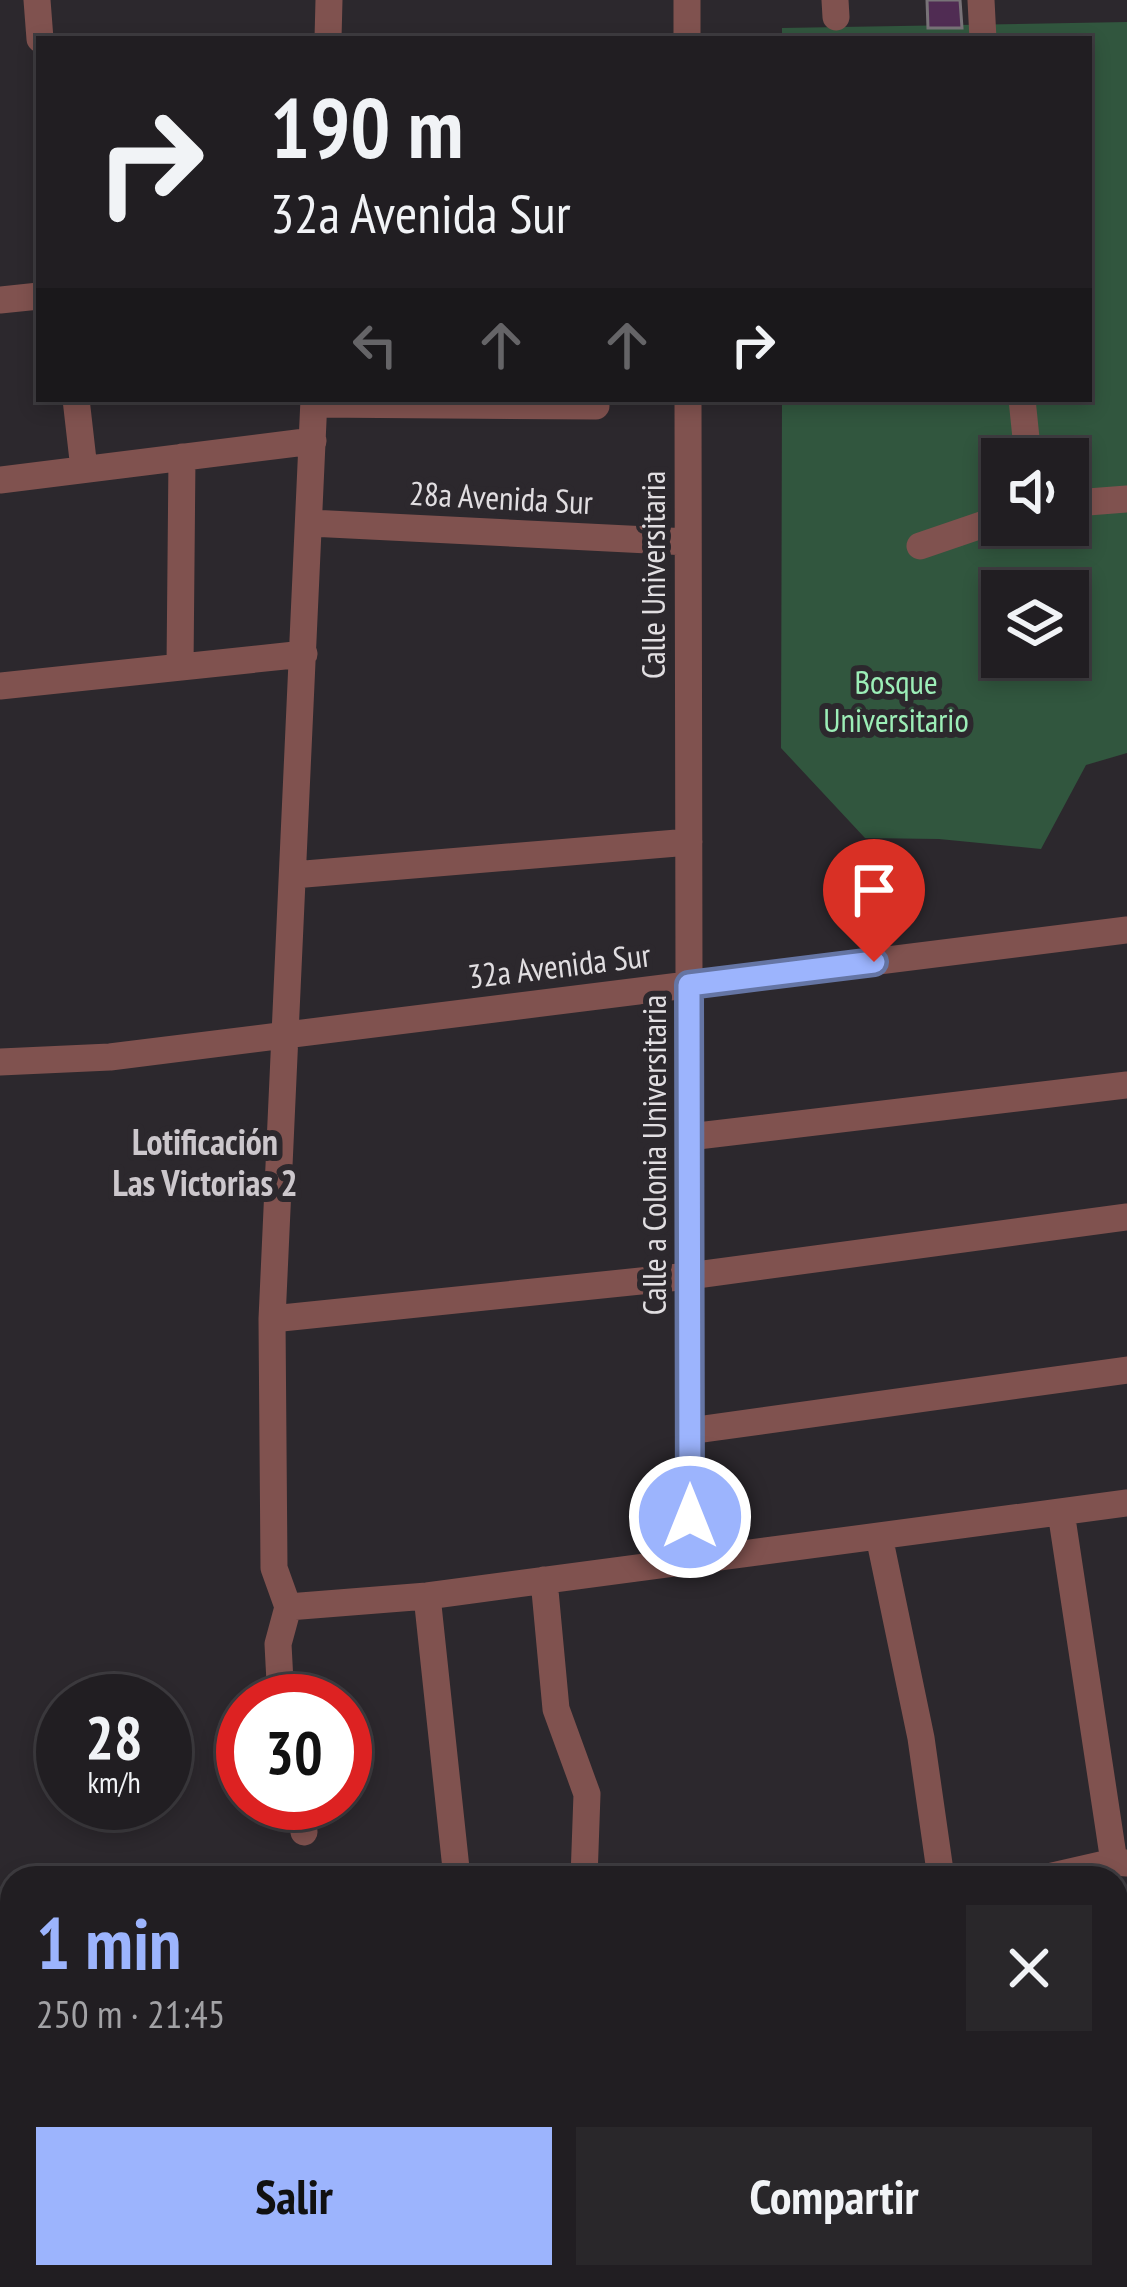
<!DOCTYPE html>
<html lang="es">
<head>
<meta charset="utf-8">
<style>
  :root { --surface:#211e22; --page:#29272a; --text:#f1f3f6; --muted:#a2a2a5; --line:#3e3c40; --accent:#9cb4fd }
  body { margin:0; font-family:"PT Sans Narrow",sans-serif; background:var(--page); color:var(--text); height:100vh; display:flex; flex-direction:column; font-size:45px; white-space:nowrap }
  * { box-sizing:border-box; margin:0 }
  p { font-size:39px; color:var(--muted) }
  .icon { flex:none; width:66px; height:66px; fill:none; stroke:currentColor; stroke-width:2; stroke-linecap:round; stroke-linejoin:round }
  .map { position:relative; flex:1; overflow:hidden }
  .side { position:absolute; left:0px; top:1866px; width:1128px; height:423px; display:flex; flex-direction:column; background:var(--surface); border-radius:36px 36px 0 0; box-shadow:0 6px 18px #0003,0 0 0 3px var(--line) }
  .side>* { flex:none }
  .top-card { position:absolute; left:36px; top:36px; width:1056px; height:366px; border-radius:0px; box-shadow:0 6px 18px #0003,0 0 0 3px var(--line); background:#211e22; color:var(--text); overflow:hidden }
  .buttons { position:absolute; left:981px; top:438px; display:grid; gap:24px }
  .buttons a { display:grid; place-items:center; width:108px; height:108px; border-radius:0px; background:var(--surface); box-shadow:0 6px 18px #0003,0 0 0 3px var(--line); font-size:60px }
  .speed { position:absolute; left:36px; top:1674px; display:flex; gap:24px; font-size:60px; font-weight:700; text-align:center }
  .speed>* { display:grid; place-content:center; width:156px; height:156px; border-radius:50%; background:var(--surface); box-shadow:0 6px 18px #0003,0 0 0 3px var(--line); line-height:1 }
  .speed small { font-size:30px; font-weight:400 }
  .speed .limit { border:18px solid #d22; background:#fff; color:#111 }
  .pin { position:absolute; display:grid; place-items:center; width:102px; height:102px; color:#fff; margin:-123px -51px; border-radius:50% 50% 50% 0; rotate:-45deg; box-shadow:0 0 12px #0007 }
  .pin .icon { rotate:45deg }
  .me { position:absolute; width:132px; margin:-66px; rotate:0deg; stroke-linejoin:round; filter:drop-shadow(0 0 9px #0008) }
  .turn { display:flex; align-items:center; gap:42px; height:252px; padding:0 36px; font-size:54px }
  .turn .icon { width:156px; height:156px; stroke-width:2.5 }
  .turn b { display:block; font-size:84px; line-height:102px }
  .lanes { display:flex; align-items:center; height:114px; padding:0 36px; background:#0003; justify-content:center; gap:60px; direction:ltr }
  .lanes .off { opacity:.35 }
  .round { display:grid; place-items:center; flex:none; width:126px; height:126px; border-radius:0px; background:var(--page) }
  .head { display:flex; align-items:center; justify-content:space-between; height:204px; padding:0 36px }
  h1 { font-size:72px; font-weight:600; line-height:90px; color:var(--accent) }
  .button { display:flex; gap:24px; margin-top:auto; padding:24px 36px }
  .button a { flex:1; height:138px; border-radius:0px; background:var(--accent); color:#111; font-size:48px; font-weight:600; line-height:138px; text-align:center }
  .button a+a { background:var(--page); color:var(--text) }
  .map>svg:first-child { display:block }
  .green { fill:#31563e; fill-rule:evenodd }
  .building { fill:#502c53; stroke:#787378; stroke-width:3 }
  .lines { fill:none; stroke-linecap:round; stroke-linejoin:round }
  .minor { stroke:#80524f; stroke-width:27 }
  .route-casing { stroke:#6575a4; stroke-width:30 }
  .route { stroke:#9cb4fd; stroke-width:21 }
  .labels { text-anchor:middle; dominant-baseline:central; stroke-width:12; stroke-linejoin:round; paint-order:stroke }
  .street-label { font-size:33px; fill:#e1dee1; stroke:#2c282d }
  .park-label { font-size:33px; fill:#9ceeb7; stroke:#2c282d }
  .neighbourhood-label { font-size:36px; font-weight:bold; fill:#ccc7cc; stroke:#2c282d }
</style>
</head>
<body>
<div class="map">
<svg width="1127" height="2287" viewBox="0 0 1127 2287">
  <rect width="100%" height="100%" fill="#2c282d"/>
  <!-- green -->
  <path class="green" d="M1127 22V753L1086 765 1041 849 939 839 865 838 781 748 782 399H1089V39H782V28ZM1002 459H1068V525H1002ZM1002 591H1068V657H1002Z"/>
  <!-- building -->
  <path class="building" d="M927 0H960L962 28H928Z"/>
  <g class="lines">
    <!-- minor -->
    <path class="minor" d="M37 0 40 39
      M687 0V39
      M835 0 836 17
      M981 0 983 39
      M328 39 329 0
      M0 300 39 296
      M76 399 84 469
      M688 399 690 1561
      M1022 399 1027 448 1024 459
      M314 404 596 406
      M0 480 313 441
      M1068 495 1075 503 1127 499
      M310 523 688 542
      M920 546 1002 518
      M180 667 182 457
      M0 686 304 654
      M293 875 689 842
      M0 1062 110 1057 1127 930
      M689 1137 1127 1085
      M272 1319 689 1276 1127 1217
      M689 1431 1127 1370
      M1061 1512 1114 1862
      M879 1536 921 1738 941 1878
      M544 1580 556 1709 587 1794 584 1878
      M427 1596 457 1878
      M288 1607 427 1596 1127 1503
      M281 1701 278 1644 288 1607 274 1568 272 1319 314 399
      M299 1803 304 1832
      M1044 1878 1114 1862 1127 1863
      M0 2069 12 2066
      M0 2133 12 2108
      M358 2277 376 2287
      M68 2287 73 2277
      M240 2287 246 2277
      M543 2287 549 2277
      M693 2287 699 2277"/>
  </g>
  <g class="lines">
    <!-- route casing -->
    <g class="route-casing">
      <path id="route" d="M690 1517 689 985 874 962"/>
    </g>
    <!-- route -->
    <use href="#route" class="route"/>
  </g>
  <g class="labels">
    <!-- street labels -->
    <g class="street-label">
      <text transform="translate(501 497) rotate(3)">28a Avenida Sur</text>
      <text transform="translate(652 575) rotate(-90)">Calle Universitaria</text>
      <text transform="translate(559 965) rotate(-7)">32a Avenida Sur</text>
      <text transform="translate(653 1155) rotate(-90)">Calle a Colonia Universitaria</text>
    </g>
    <!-- park labels -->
    <g class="park-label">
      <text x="896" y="681">Bosque<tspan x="896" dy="38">Universitario</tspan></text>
    </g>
    <!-- neighbourhood labels -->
    <g class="neighbourhood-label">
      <text x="205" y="1141">Lotificación<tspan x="205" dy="41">Las Victorias 2</tspan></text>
    </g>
  </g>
</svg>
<div class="buttons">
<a><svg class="icon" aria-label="sound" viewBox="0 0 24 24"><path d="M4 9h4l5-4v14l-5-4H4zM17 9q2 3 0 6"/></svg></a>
<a><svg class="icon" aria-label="layers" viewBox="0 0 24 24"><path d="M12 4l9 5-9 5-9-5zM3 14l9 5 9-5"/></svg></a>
</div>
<div class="speed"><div>28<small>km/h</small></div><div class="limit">30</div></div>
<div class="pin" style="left:874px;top:962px;background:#d93025"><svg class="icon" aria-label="arrive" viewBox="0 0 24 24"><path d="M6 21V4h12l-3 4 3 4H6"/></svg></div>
<svg class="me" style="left:690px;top:1517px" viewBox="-20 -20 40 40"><circle r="17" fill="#9cb4fd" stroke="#fff" stroke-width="3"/><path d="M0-11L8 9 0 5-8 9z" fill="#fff"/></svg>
<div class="top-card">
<div class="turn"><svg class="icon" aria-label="right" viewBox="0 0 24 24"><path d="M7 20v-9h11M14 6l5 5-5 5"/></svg><div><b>190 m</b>32a Avenida Sur</div></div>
<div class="lanes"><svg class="icon off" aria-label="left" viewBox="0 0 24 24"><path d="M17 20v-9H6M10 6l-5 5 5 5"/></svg><svg class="icon off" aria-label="ahead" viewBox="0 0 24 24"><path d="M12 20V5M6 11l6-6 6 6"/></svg><svg class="icon off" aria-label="ahead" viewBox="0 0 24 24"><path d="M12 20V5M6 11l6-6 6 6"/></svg><svg class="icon" aria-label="right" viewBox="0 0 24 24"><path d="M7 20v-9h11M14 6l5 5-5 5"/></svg></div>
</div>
<section class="side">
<div class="head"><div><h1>1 min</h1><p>250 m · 21:45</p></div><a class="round"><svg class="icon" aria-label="close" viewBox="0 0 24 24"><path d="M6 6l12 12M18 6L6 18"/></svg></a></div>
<div class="button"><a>Salir</a><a>Compartir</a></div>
</section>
</div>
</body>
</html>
